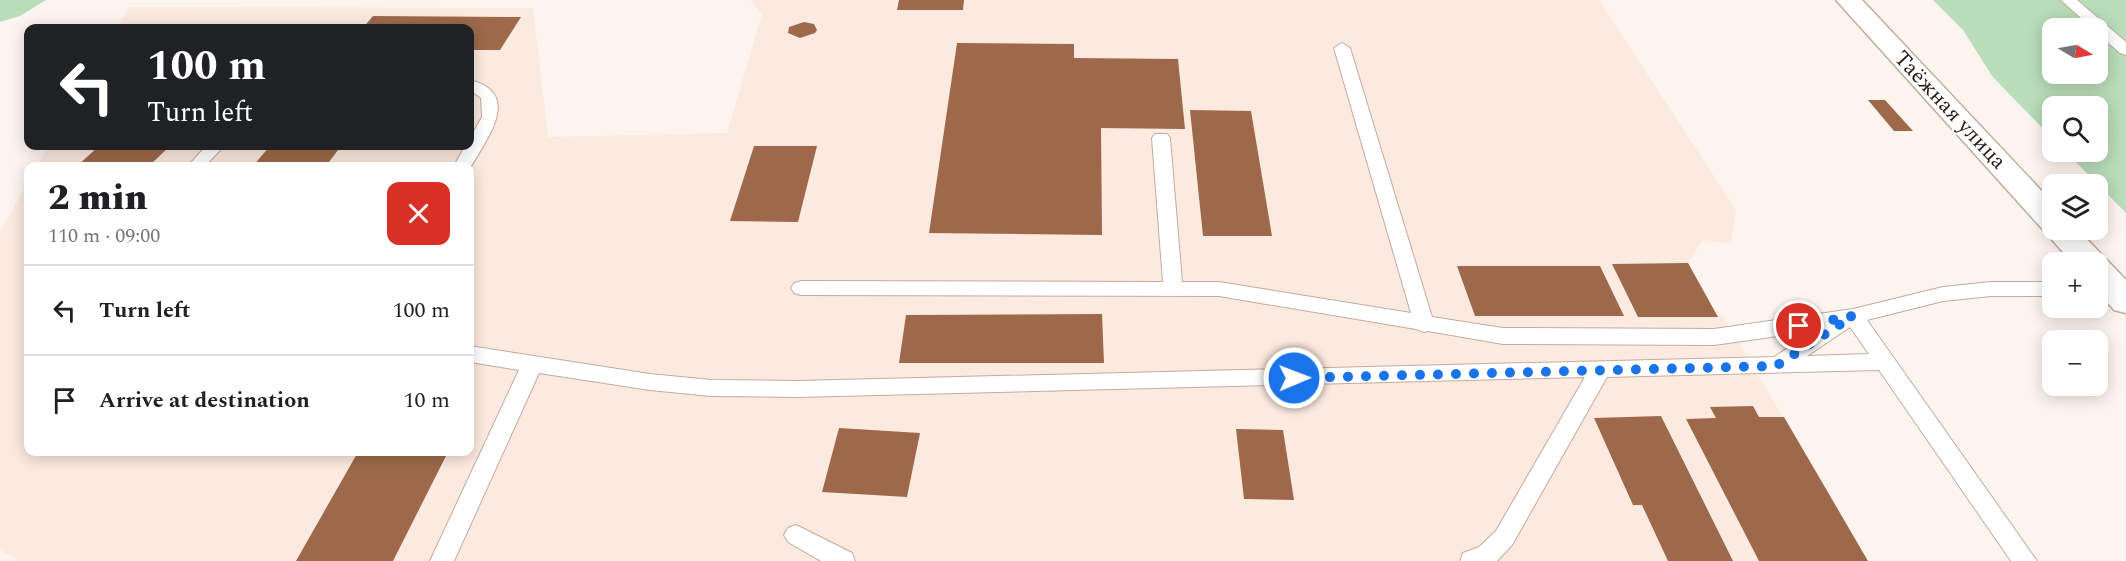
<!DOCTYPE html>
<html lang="en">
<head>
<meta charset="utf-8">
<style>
  :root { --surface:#fff; --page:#f6f6f6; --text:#202124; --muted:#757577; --line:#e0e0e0 }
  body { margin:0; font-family:Spectral,serif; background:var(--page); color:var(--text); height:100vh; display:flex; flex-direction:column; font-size:22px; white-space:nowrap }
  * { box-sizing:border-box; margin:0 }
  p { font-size:20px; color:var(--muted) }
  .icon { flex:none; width:33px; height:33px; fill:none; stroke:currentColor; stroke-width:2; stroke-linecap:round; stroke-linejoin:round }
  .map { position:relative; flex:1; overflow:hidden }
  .sheet { position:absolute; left:24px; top:162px; width:450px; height:294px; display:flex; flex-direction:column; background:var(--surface); border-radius:12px; box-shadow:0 3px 15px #0003 }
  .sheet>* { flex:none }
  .top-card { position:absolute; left:24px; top:24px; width:450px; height:126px; border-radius:12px; box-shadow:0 3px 15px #0003; background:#202124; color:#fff; overflow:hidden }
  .needle { width:39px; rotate:100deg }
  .controls { position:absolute; left:2042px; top:18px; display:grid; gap:12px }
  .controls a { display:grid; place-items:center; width:66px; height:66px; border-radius:12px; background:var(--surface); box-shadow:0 3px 15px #0003; font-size:30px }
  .pin { position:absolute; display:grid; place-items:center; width:51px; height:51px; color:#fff; margin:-26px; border:3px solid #fff; border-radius:50%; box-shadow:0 2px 6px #0007 }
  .me { position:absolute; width:66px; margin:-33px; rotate:89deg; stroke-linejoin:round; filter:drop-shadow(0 0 4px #0008) }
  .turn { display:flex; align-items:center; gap:21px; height:126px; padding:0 24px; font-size:27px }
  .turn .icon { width:78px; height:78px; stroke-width:2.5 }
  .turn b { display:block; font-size:42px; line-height:51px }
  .round { display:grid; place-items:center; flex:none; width:63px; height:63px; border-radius:12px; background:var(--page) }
  .head { display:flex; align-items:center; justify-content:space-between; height:102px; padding:0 24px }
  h1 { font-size:36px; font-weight:800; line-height:45px }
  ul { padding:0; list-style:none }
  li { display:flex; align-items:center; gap:18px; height:90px; padding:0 24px; border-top:2px solid var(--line) }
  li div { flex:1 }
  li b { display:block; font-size:22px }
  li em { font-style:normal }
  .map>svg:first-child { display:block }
  .built { fill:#fce9df }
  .green { fill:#b9dcb9; fill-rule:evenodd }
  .building { fill:#9d694a }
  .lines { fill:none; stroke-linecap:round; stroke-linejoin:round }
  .service-casing { stroke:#c2ab9f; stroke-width:2 }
  .trunk-casing { stroke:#c2ab9f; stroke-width:3 }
  .service { fill:#fff; fill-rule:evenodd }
  .trunk { fill:#fff; fill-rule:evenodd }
  .route { stroke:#1a73e8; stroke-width:10; stroke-dasharray:0 18 }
  .labels { text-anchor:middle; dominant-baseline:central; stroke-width:4.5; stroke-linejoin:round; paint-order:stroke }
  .street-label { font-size:22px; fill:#251d18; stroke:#fff }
</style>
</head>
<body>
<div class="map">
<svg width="2126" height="561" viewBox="0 0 2126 561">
  <rect width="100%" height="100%" fill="#fef4ef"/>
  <!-- built -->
  <path class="built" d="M750 0H1599L1736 210 1731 243 1702 241 1688 263 1718 317 1723 316 1745 353 1868 561H20L0 550V232L28 182V452H470V166H37L49 146H470V28H117L129 7 533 8 548 137 727 133 762 14Z"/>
  <!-- green -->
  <path class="green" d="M0 0H46L20 16 0 22Z
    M1933 0H2126V213L2066 152H2097V106H2052V138L1992 76 1963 30ZM2052 28H2097V74H2052Z"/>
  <!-- building -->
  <path class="building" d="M899 0H964L963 10H897Z
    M373 16 521 17 500 50H470V28H363Z
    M804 22 814 24 817 30 815 33 800 38 788 33 789 27Z
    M957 43 1074 44V58L1178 59 1185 129 1101 128 1102 235 929 233Z
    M1868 100H1885L1913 131H1894Z
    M1190 110 1251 111 1272 236H1203Z
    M99 146H170L149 166H77Z
    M270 146H341L326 166H253Z
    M754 146H817L798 222 730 221Z
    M1688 263 1718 317H1638L1612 264Z
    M1457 266H1600L1624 316H1475Z
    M1102 314 1104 363H899L906 315Z
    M1753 406 1759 417H1784L1868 561H1759L1686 419 1716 418 1710 407Z
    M1661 416 1733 561H1668L1642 505H1633L1594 418Z
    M839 428 920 433 907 497 822 492Z
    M1236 429 1283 430 1294 500 1244 499Z
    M358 452H448L393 561H296Z"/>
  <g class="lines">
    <!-- service casing -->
    <g class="service-casing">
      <path id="service" d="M2061 0H2077L2126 42V55L2120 53 2097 33V28H2092Z
        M1342 43 1350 48 1432 317 1503 328 1714 329 1853 309 1943 287 1991 282H2052V296H1991L1943 301 1867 320 2037 561H2011L1879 370 1607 377 1512 545 1497 561H1460L1463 553 1479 547 1496 531 1585 377 798 397 711 396 650 390 539 373 454 561H430L519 370 470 362V346L650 374 711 380 798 381 1774 357 1814 331 1714 345 1503 344 1428 331 1424 332 1416 329 1219 296 801 295 794 293 791 288 794 283 801 281 1163 282 1152 138 1155 134H1167L1170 138 1182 282H1219L1411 313 1334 48ZM1850 327 1869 354 1807 356Z
        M470 80C523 93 487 139 470 168L454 166 465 146H470V138L482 117 481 98 470 90Z
        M206 146H224L205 166H188Z
        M796 525 852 553 855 561H821L788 542 784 535 788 528Z"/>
    </g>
    <!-- trunk casing -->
    <g class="trunk-casing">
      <path id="trunk" d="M1836 0H1862L2052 202V230H2078L2126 280V313L2114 310 2097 290V262H2072Z"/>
    </g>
    <!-- service -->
    <use href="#service" class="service"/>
    <!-- trunk -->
    <use href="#trunk" class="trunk"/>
  </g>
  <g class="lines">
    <!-- route -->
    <path class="route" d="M1294 378 1776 366 1853 316 1799 326"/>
  </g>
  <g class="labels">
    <!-- street labels -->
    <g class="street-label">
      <text transform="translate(1950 110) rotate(47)">Таёжная улица</text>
    </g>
  </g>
</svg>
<div class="controls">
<a><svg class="needle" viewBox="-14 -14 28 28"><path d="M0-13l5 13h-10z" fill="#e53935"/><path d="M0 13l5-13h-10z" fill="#757577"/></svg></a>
<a><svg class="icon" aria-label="search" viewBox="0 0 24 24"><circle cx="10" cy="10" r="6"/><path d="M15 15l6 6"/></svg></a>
<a><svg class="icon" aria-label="layers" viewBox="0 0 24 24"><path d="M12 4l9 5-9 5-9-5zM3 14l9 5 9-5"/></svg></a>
<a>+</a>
<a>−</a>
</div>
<div class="pin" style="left:1799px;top:326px;background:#d93025"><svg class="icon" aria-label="arrive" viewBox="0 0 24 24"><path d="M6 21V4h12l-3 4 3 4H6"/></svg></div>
<svg class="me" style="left:1294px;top:378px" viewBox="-20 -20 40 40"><circle r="17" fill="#1a73e8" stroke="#fff" stroke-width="3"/><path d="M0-11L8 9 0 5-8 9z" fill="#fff"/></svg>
<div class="top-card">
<div class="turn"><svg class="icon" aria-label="left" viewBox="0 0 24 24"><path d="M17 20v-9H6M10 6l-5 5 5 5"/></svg><div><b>100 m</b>Turn left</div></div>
</div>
<section class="sheet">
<div class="head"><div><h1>2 min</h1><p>110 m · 09:00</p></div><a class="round" style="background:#d93025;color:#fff"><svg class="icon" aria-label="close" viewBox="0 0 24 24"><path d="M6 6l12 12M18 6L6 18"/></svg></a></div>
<ul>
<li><svg class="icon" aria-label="left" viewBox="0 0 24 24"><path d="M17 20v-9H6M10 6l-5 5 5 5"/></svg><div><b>Turn left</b></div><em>100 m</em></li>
<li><svg class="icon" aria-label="arrive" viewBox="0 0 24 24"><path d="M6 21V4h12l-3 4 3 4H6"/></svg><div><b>Arrive at destination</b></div><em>10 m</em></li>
</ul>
</section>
</div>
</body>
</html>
